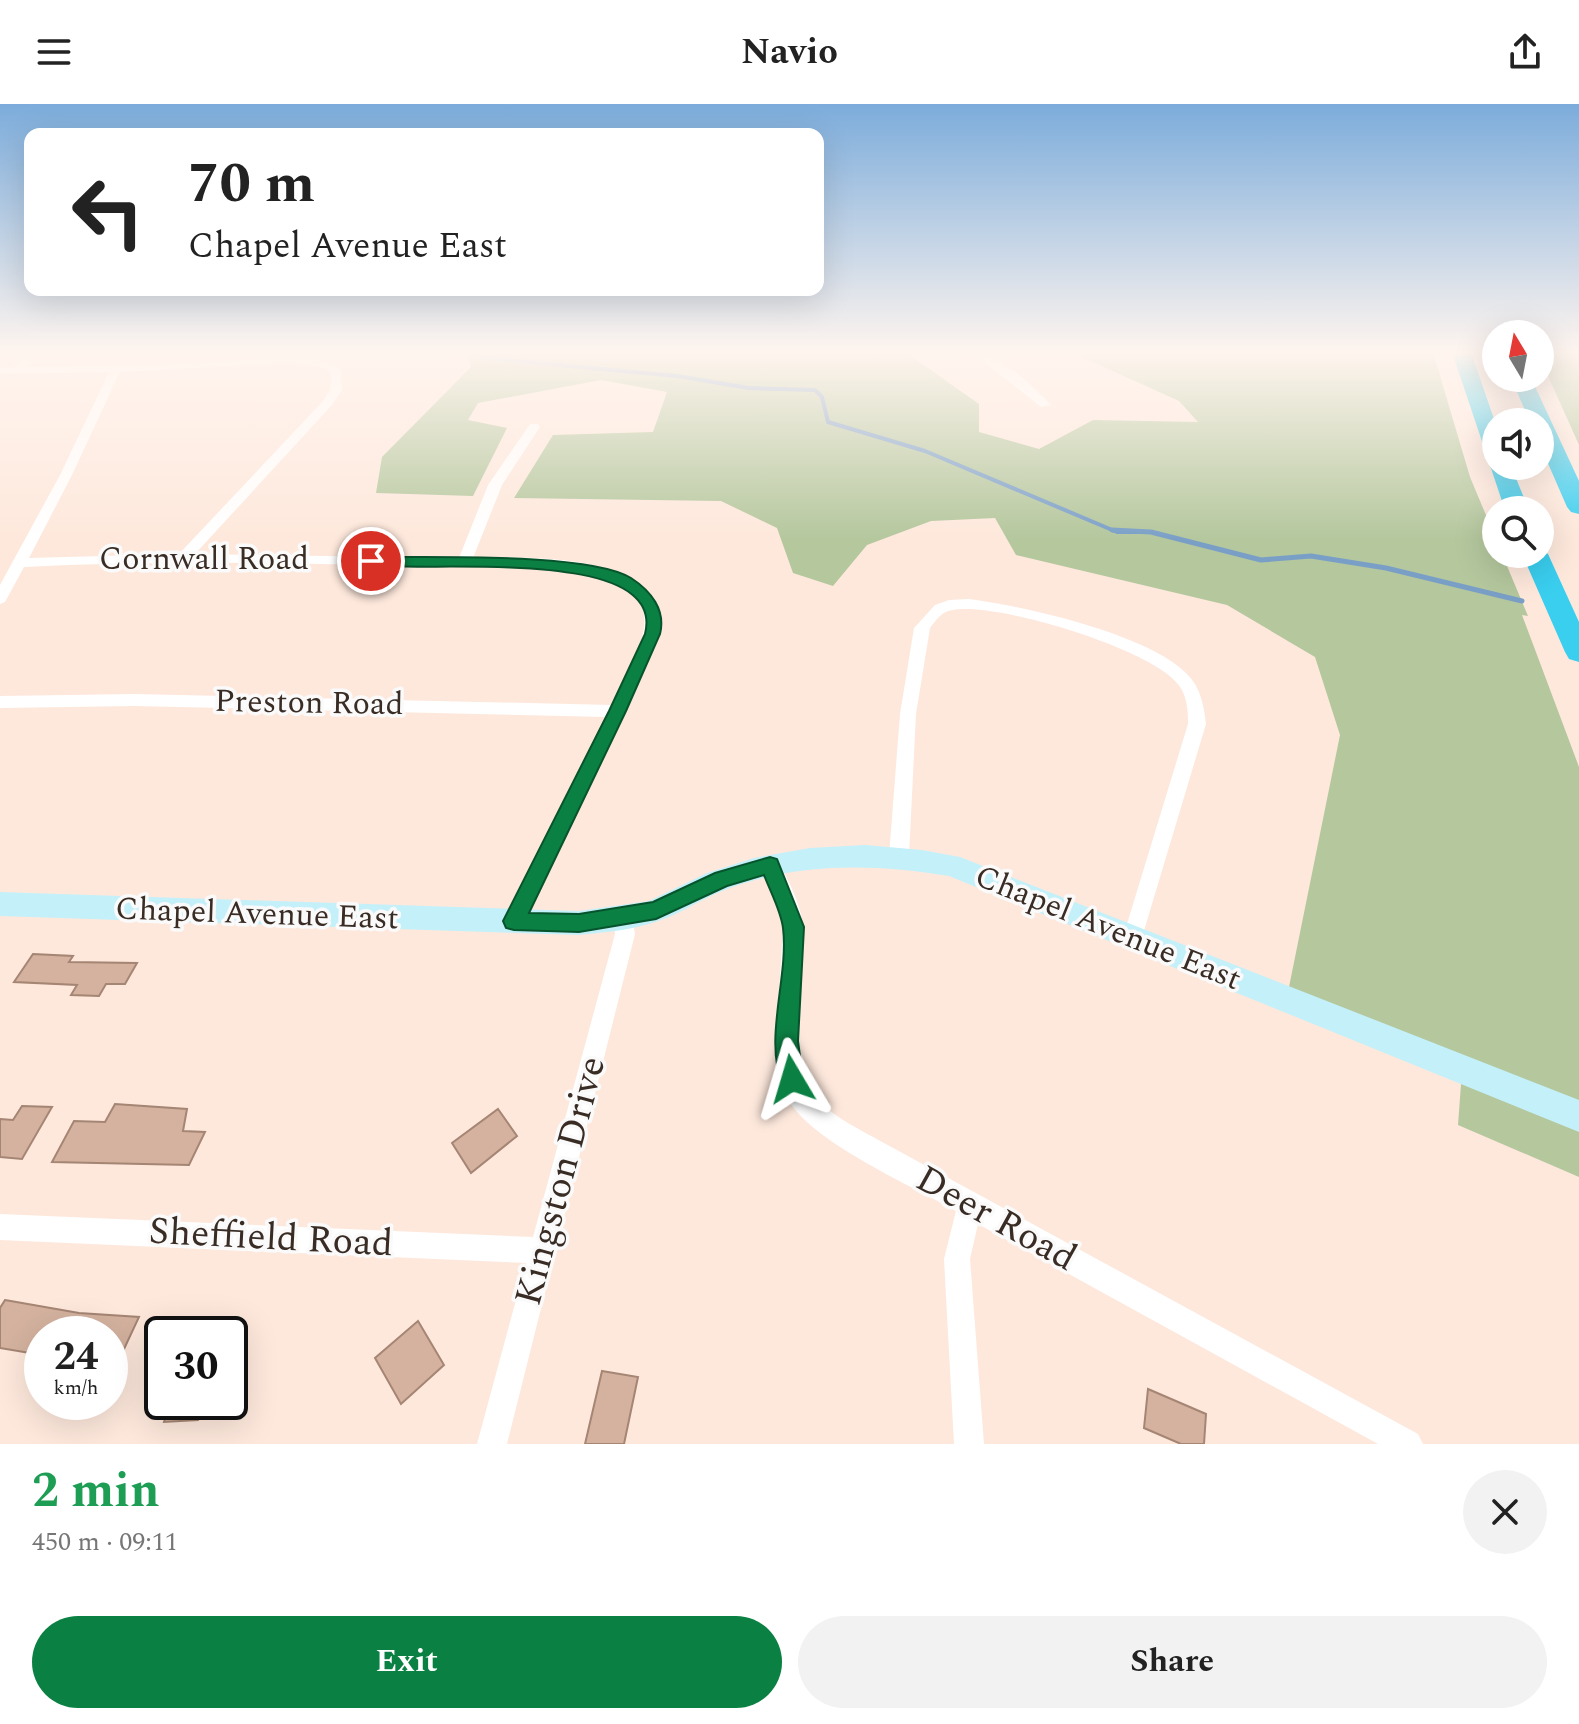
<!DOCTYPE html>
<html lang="en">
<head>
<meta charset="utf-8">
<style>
  :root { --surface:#fff; --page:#f2f2f2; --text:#222; --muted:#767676; --accent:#0b8043 }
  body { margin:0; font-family:Spectral,serif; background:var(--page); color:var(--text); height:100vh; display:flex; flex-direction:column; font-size:30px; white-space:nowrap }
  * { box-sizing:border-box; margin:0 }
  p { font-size:26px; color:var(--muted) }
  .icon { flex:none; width:44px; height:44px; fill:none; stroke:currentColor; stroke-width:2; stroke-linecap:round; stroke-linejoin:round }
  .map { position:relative; height:1340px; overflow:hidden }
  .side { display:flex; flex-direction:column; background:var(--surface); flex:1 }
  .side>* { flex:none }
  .banner { position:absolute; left:24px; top:24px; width:800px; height:168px; border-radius:16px; box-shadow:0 8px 32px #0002; background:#fff; color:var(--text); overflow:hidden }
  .needle { width:52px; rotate:350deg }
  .fabs { position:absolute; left:1482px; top:216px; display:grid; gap:16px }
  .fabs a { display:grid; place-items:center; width:72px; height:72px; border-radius:50%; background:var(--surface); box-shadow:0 8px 32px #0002; font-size:40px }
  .speed { position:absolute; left:24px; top:1212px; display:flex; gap:16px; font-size:40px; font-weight:700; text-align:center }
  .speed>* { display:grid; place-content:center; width:104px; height:104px; border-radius:50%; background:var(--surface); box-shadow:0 8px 32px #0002; line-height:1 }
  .speed small { font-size:20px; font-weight:400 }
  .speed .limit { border:4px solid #111; border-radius:12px; background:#fff; color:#111 }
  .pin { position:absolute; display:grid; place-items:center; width:68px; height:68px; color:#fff; margin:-34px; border:4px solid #fff; border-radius:50%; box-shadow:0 2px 8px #0007 }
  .me { position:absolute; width:88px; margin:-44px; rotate:353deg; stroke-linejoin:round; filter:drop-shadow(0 0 6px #0008) }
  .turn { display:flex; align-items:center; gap:28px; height:168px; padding:0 32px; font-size:36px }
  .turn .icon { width:104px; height:104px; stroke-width:2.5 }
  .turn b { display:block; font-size:56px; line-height:68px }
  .round { display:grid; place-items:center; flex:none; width:84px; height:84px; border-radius:42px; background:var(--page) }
  .overview { display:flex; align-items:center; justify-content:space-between; height:136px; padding:0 32px }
  h1 { font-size:48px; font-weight:700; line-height:60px; color:#1e9e55 }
  .action { display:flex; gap:16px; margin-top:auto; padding:16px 32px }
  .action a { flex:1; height:92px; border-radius:48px; background:var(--accent); color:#fff; font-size:32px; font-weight:700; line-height:92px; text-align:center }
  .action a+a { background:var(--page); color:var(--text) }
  header { display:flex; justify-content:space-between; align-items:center; height:104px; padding:0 32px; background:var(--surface); font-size:36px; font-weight:700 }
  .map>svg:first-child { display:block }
  .green { fill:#b4c79d }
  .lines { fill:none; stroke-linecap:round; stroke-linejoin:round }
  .stream-far1 { stroke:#7a9fc7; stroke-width:4 }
  .stream { stroke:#7a9fc7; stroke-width:5 }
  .building { fill:#d4b29f; stroke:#a58573; stroke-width:2 }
  .street { fill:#fff; fill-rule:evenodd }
  .secondary { fill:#c4f0fa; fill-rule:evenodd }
  .highway { fill:#3aceef; fill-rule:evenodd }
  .route { fill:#0b8043; stroke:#07532c; stroke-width:2 }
  .labels { text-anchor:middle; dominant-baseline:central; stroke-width:7; stroke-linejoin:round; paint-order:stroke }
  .street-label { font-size:32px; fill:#392c24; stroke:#fafafa }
  .near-street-label { font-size:38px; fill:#392c24; stroke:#fafafa }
</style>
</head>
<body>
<header><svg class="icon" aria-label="menu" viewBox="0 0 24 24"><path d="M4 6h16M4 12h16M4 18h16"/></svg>Navio<svg class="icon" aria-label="share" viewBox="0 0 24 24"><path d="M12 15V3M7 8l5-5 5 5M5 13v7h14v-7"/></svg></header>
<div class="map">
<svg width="1579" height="1340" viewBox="0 0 1579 1340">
  <rect width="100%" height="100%" fill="#fee8dc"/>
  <!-- green -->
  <path class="green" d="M425 248H867L873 251 905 248 979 300V328L1039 345 1093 316 1198 318 1179 297 1071 248H1433L1470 373 1496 435V450H1502L1528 512 1522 511 1579 663V1073L1458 1021 1462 967 1288 888 1340 631 1315 553 1227 501 1016 451 995 414 931 417 867 441 833 482 793 469 777 424 721 397 514 394 553 331 653 328 667 288 601 276 478 299 468 316 507 324 473 392 376 389 382 353 471 263 467 251Z
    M1540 248H1579V341L1540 254Z"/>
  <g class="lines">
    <!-- stream-far1 -->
    <path class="stream-far1" d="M476 248 484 254 677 272 749 284 815 286 822 293 828 318 925 347 1117 428H1151"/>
    <!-- stream -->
    <path class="stream" d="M1112 426 1151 428 1261 456 1311 452 1386 464 1522 497"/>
  </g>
  <!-- building -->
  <path class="building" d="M33 850 73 852 69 858 137 859 125 880H106L99 892 71 891 77 881 14 878Z
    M115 1000 187 1005 183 1027 205 1028 189 1061 52 1058 74 1017 105 1018Z
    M22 1002 52 1003 22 1055 0 1053V1015L13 1016Z
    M498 1005 517 1032 471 1069 452 1039Z
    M5 1196 79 1209 139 1213 110 1275V1230H42V1251L0 1244V1204Z
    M231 1213 225 1230H175L184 1215Z
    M418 1217 444 1261 401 1300 375 1254Z
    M602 1267 638 1273 624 1340H585Z
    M1148 1285 1206 1310 1204 1340H1181L1144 1324Z
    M171 1298H204L198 1316 164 1318Z"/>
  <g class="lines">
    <!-- street -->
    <path class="street" d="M33 248H44L27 263 162 261 291 253 333 259 341 267 342 286 332 301 195 450 459 454 488 381 530 320H538L540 323 502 381 473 454C526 453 670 447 660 530L626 607 521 823 514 826 507 823 504 817 607 613 135 602 0 604V592L135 590 612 601C624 575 656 526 640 499 630 481 608 474 589 470 532 457 472 463 413 462 284 459 154 456 24 463L5 498 0 500V481L60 371 109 268 0 270V264L14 263ZM291 259 326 264 331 270 330 286 323 297 179 450 29 454 72 371 120 268Z
      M971 248C999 248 1032 281 1051 301L1041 303Z
      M969 495C1024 502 1147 530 1186 569 1200 582 1204 601 1206 620L1140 840 1133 842 1126 840 1123 833 1188 620C1188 606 1187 590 1177 579 1148 544 997 498 953 506 942 507 936 516 930 524L916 610 909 752 906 758 899 760 892 758 889 752 900 610 914 524 935 501 949 496Z
      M770 753 777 755C788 776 801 799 803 823 808 868 782 942 806 981 821 1008 858 1024 884 1039L1418 1330 1423 1340H1378L978 1120 970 1155 984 1340H954L944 1155 956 1107C912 1082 817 1040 791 1000 781 987 778 970 775 954L783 824 777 799 760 761 763 755Z
      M624 804 631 807 635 830 507 1340H477L526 1159 0 1136V1110L533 1133 615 830 614 813 617 807Z"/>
    <!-- secondary -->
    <path class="secondary" d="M865 741 922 746 960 753 1579 996V1028L949 772C875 760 801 758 730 784 709 791 690 804 669 813 640 825 610 828 579 831L0 812V788L579 807 649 797 707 769 754 754 810 744Z"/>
    <!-- highway -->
    <path class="highway" d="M1452 248H1471L1496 321V362H1511L1529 406H1505Z
      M1511 274H1531L1579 377V410L1571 408 1567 403 1540 341V318H1530Z
      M1540 444 1548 450 1579 518V558L1569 555 1565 548 1522 450H1540Z"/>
  </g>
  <!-- sky -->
  <linearGradient id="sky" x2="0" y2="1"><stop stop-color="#7cacdb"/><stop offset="0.57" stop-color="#fff5ef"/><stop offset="1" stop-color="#fff5ef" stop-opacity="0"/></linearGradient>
  <rect width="1579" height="436" fill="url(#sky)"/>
  <!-- route -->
  <path class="route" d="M371 453C427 454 589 448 631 474 651 487 666 506 660 530L626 607 529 809 579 810 653 798 715 769 770 753 777 755 804 823 798 937 803 975 800 983 792 987 783 983C763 934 789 874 783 824 781 807 770 787 764 771L727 782 656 815 579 828 514 826 506 824 503 817 609 607 645 530C668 438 415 471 366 460V454Z"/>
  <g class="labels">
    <!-- street labels -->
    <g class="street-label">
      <text x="204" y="455">Cornwall Road</text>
      <text transform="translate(309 599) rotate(1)">Preston Road</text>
      <text transform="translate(257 810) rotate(2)">Chapel Avenue East</text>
      <text transform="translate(1108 824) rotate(22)">Chapel Avenue East</text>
    </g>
    <!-- near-street labels -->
    <g class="near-street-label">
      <text transform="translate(561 1077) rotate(-75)">Kingston Drive</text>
      <text transform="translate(996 1115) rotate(29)">Deer Road</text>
      <text transform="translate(271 1134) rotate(3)">Sheffield Road</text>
    </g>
  </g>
</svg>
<div class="fabs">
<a><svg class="needle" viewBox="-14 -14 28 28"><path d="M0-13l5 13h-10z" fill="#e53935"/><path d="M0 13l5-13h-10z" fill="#767676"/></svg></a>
<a><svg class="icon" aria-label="sound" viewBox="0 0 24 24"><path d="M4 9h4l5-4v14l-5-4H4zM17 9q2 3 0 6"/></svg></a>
<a><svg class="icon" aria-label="search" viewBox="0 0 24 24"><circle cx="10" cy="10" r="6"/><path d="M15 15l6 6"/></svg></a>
</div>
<div class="speed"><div>24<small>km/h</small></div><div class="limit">30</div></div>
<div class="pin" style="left:371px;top:457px;background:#d93025"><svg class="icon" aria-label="arrive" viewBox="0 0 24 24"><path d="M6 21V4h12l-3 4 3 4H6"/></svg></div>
<svg class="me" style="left:792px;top:975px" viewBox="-20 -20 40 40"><path d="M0-17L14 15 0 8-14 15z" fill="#0b8043" stroke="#fff" stroke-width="4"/></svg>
<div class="banner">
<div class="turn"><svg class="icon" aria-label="left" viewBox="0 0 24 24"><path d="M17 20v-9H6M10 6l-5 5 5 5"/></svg><div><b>70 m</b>Chapel Avenue East</div></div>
</div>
</div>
<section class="side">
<div class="overview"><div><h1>2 min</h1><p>450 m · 09:11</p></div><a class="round"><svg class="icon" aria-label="close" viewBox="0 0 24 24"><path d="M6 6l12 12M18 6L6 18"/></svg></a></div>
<div class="action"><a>Exit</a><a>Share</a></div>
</section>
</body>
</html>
